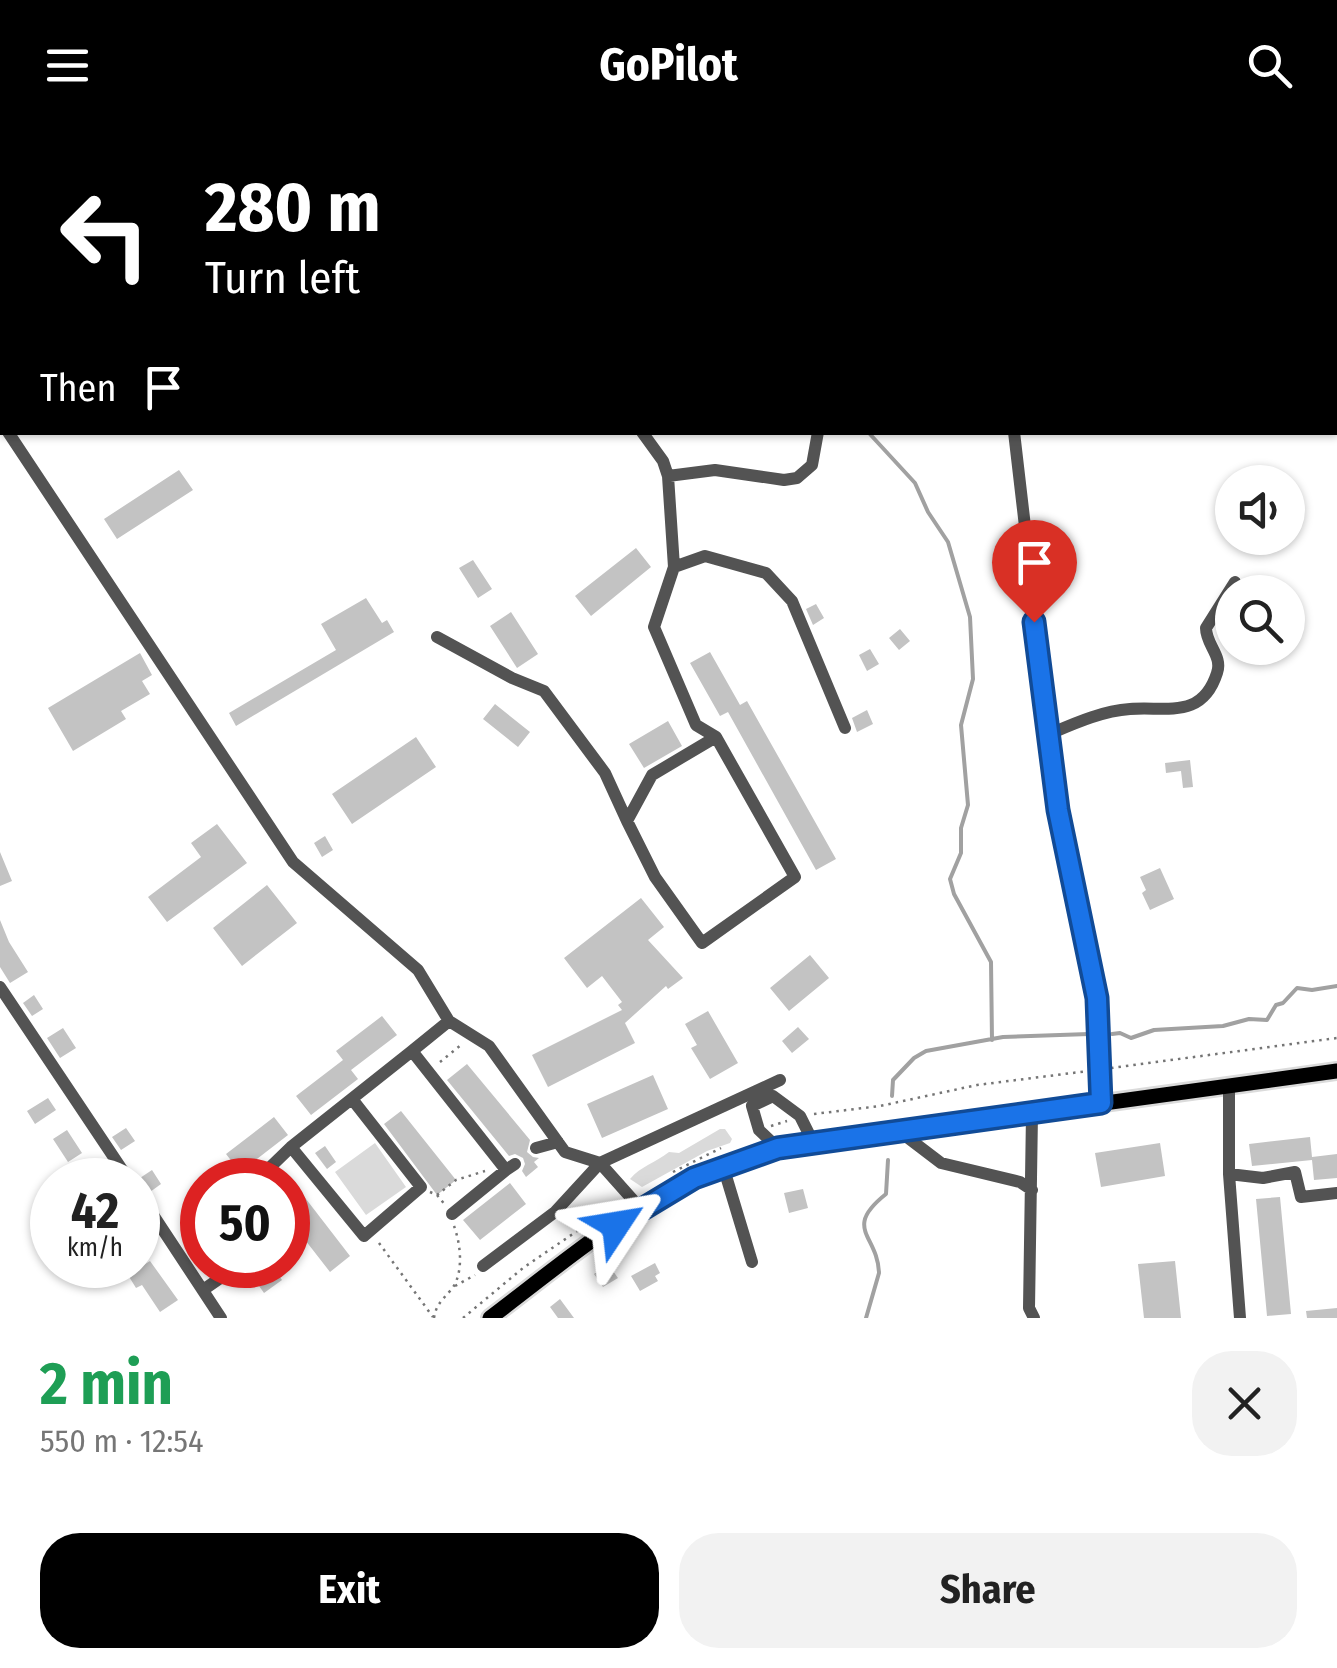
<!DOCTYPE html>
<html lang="en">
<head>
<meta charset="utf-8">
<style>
  :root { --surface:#fff; --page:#f2f2f2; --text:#222; --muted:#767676; --accent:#000 }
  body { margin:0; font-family:"Fira Sans Condensed",sans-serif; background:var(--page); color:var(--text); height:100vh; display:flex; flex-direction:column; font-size:38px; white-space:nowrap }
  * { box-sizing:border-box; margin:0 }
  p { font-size:32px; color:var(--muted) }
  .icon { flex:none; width:55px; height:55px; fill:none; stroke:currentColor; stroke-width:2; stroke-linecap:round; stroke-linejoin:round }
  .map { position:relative; height:1188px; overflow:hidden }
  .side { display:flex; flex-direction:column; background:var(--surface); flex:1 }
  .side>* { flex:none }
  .banner { position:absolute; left:0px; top:0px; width:1338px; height:305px; box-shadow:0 2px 8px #0004; background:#000; color:#fff; overflow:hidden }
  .controls { position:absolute; left:1215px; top:335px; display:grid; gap:20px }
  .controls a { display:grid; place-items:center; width:90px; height:90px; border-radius:50%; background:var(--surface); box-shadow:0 2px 8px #0004; font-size:50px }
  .speed { position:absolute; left:30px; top:1028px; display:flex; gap:20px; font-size:50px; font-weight:700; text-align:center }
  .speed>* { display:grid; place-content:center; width:130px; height:130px; border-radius:50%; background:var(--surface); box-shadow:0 2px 8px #0004; line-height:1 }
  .speed small { font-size:25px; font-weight:400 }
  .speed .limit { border:15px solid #d22; background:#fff; color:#111 }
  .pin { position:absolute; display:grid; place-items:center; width:85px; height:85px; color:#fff; margin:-102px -42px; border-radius:50% 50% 50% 0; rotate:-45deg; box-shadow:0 0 10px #0007 }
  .pin .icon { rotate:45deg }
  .me { position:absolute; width:110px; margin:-55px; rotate:57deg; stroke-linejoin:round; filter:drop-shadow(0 0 8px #0008) }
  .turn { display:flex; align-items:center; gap:35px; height:210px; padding:0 40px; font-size:45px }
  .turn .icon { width:130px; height:130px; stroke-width:2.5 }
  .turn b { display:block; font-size:70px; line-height:85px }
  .then { display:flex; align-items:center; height:95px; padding:0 40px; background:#0003; gap:20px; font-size:38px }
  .round { display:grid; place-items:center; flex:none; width:105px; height:105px; border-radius:40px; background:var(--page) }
  .summary { display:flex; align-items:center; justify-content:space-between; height:170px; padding:0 40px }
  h1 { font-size:60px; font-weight:700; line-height:75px; color:#1e9e55 }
  .cta { display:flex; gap:20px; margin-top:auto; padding:20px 40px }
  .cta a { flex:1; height:115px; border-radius:40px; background:var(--accent); color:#fff; font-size:40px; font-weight:700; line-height:115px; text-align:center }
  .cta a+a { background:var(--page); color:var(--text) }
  header { display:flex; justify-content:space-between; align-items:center; height:130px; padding:0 40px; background:var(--accent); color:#fff; font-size:45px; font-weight:700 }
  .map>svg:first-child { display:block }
  .green { fill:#dadada }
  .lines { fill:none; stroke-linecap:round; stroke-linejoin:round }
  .stream { stroke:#a1a1a1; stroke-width:4 }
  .building { fill:#c3c3c3 }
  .major-casing { stroke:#dbdbdb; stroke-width:20 }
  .path { stroke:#757575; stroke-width:2.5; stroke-dasharray:2.5 5; stroke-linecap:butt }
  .minor { stroke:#535353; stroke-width:12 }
  .major { stroke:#000; stroke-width:15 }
  .route-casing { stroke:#114b97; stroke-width:25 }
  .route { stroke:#1a73e8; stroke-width:18 }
</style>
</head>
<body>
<header><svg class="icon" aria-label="menu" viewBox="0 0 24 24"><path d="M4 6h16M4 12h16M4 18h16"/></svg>GoPilot<svg class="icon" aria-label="search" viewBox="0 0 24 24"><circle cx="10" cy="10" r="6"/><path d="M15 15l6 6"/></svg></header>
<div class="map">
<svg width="1337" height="1188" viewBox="0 0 1337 1188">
  <rect width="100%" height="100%" fill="#fff"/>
  <!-- green -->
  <path class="green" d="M720 999H725L732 1009 730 1013 707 1021 642 1057 630 1049C641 1036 655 1033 669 1022L679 1023Z
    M375 1013 406 1057 366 1085 335 1042Z"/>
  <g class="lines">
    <!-- stream -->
    <path class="stream" d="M289 0 290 2
      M1313 0 1314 2
      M1335 37 1337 38
      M868 302 915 353 928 382 948 412 970 487 973 549 961 595 968 675 961 698V723L950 749 954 764 991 832 992 910
      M1112 904 1120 903 1131 908 1154 900 1223 896 1249 889 1267 890 1276 875 1283 873 1297 858 1312 860 1337 856
      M892 966 893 950 914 928 926 921 1003 907 1089 904
      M866 1188 879 1143C878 1105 842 1099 886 1064L888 1030"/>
  </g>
  <!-- building -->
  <path class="building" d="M179 340 193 360 117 409 104 389Z
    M636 418 651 437 591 486 575 466Z
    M473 430 492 459 478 468 459 438Z
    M366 468 382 493 387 490 394 502 236 596 229 583 336 520 321 494Z
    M816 474 824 488 813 495 806 479Z
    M511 482 538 524 517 538 490 496Z
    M900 499 910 511 899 520 889 508Z
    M870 519 879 534 867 541 859 525Z
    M710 522 740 575 747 571 836 729 816 740 728 582 720 586 690 533Z
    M140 523 152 545 142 551 150 564 121 581 126 589 73 621 48 578Z
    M495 574 530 602 518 617 483 589Z
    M867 580 873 594 857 602 852 588Z
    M668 591 682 616 644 638 629 614Z
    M416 607 436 637 352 694 332 664Z
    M1190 630 1193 657 1183 658 1181 641 1166 643 1165 633Z
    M217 694 247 733 167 792 148 767 201 727 191 713Z
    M325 706 333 720 322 727 314 713Z
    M0 722 12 751 0 756Z
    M1160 738 1174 769 1150 780 1142 763 1146 760 1140 747Z
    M267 755 297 793 242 836 213 798Z
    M641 768 664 797 648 810 683 848 668 859 666 856 625 893 635 913 548 957 532 925 622 880 618 875 622 872 602 846 587 858 564 828Z
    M0 790 9 812 28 842 10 853 0 837Z
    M810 825 829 848 789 881 770 858Z
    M34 865 43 879 32 886 23 873Z
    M708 881 738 933 710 949 691 918 697 915 685 894Z
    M382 886 397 905 351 940 358 949 311 985 296 966 343 930 336 921Z
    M798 897 809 909 792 923 782 911Z
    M63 898 76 918 60 928 47 908Z
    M467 934 530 1010 527 1022 533 1027 539 1028 534 1032 538 1037 526 1047 522 1041 525 1034 523 1028 515 1024 509 1026 447 950Z
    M653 945 668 979 602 1008 587 974Z
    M48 968 56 980 35 994 27 981Z
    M401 981 456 1050 437 1065 384 994Z
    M274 987 288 1005 240 1042 226 1024Z
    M126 998 135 1011 121 1020 112 1007Z
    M67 1000 82 1023 68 1032 53 1009Z
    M1310 1007 1312 1027 1337 1024V1048L1314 1050 1312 1030 1252 1036 1249 1014Z
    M1160 1013 1165 1046 1101 1057 1095 1023Z
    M325 1016 336 1032 327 1039 315 1023Z
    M152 1040 161 1054 150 1062 140 1048Z
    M510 1053 526 1074 480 1110 463 1090Z
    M296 1056 350 1126 330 1142 288 1088V1063Z
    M803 1059 808 1078 789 1083 784 1063Z
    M1280 1067 1291 1184 1267 1186 1256 1069Z
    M150 1131 178 1170 160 1182 142 1155 136 1158 128 1145Z
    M1175 1131 1181 1188H1144L1138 1134Z
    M655 1133 660 1143 655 1146 658 1151 640 1161 631 1146Z
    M608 1134 618 1148 603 1157 594 1144Z
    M275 1140 282 1150 264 1163 257 1153Z
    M560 1169 574 1188H558L550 1177Z
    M1337 1178V1188H1307L1306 1181Z"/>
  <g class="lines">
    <!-- major casing -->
    <g class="major-casing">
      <path id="major" d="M490 1188C555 1139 622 1081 697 1047 723 1035 751 1027 778 1018L1337 941"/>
    </g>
    <!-- path -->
    <path class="path" d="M440 932 461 915
      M1111 938 1337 908
      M814 984 880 976 977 955 1088 941
      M771 996 787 991
      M673 1042 721 1018
      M430 1062 437 1065 456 1050 485 1041
      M437 1065 446 1076
      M379 1113 433 1187
      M455 1156 475 1145
      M434 1188C436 1175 442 1170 451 1160 464 1144 461 1115 454 1096
      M463 1188 523 1138 618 1073"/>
    <!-- minor -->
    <path class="minor" d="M976 0 977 2
      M0 227 2 225
      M0 291 2 295
      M8 302 293 732 418 840 449 891 489 916 565 1022 600 1033 641 1079
      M642 302 663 331 668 346
      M1014 302 1058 680 1097 868 1101 973
      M674 437 705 426 766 443 792 471 845 598
      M437 507 512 548 544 561 605 643 627 691
      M1047 605C1073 594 1101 581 1130 579 1166 576 1202 590 1217 543 1223 526 1206 515 1206 498L1235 452
      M716 607 652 645 627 691 655 747 702 813 795 747 716 607 696 595 654 497 674 437 668 346 715 340 784 350 797 348 812 335 818 302
      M0 857 129 1050
      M449 891 412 921 506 1040 515 1034
      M1229 956V1044L1263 1048 1295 1042 1301 1067 1337 1063
      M1032 984 1029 1178 1034 1188
      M899 1001 941 1033 1020 1052 1032 1060
      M291 1017 364 1106 421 1057 352 969
      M536 1018 558 1012
      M778 1018 759 1000 752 976 773 966 800 986 813 1012
      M723 1036 752 1132
      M1229 1044 1240 1188
      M257 1050 291 1017 412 921
      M138 1062 221 1188
      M452 1084 506 1040
      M483 1136 555 1082 600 1033 780 950
      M203 1160 239 1135"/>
    <!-- major -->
    <use href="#major" class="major"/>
  </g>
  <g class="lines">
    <!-- route casing -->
    <g class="route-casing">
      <path id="route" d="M616 1095 694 1048 778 1018 1101 973 1097 868 1058 680 1034 492"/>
    </g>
    <!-- route -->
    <use href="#route" class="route"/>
  </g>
</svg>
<div class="controls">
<a><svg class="icon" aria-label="sound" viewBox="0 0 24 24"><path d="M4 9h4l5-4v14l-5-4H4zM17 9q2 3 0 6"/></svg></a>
<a><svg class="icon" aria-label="search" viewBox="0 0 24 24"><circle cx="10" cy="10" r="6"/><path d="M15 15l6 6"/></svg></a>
</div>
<div class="speed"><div>42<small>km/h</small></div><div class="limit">50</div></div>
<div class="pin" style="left:1034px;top:492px;background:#d93025"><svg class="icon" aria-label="arrive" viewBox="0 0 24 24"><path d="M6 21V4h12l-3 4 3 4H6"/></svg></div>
<svg class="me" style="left:616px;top:1095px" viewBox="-20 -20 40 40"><path d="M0-17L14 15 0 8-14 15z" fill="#1a73e8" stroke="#fff" stroke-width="4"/></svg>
<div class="banner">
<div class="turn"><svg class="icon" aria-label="left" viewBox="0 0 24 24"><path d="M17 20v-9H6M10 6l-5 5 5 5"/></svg><div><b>280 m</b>Turn left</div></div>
<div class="then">Then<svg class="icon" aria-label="arrive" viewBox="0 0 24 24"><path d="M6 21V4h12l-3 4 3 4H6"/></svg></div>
</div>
</div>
<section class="side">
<div class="summary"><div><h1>2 min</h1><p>550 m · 12:54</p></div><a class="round"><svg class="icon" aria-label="close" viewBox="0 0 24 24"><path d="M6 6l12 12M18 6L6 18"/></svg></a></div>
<div class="cta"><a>Exit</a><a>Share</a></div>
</section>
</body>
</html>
